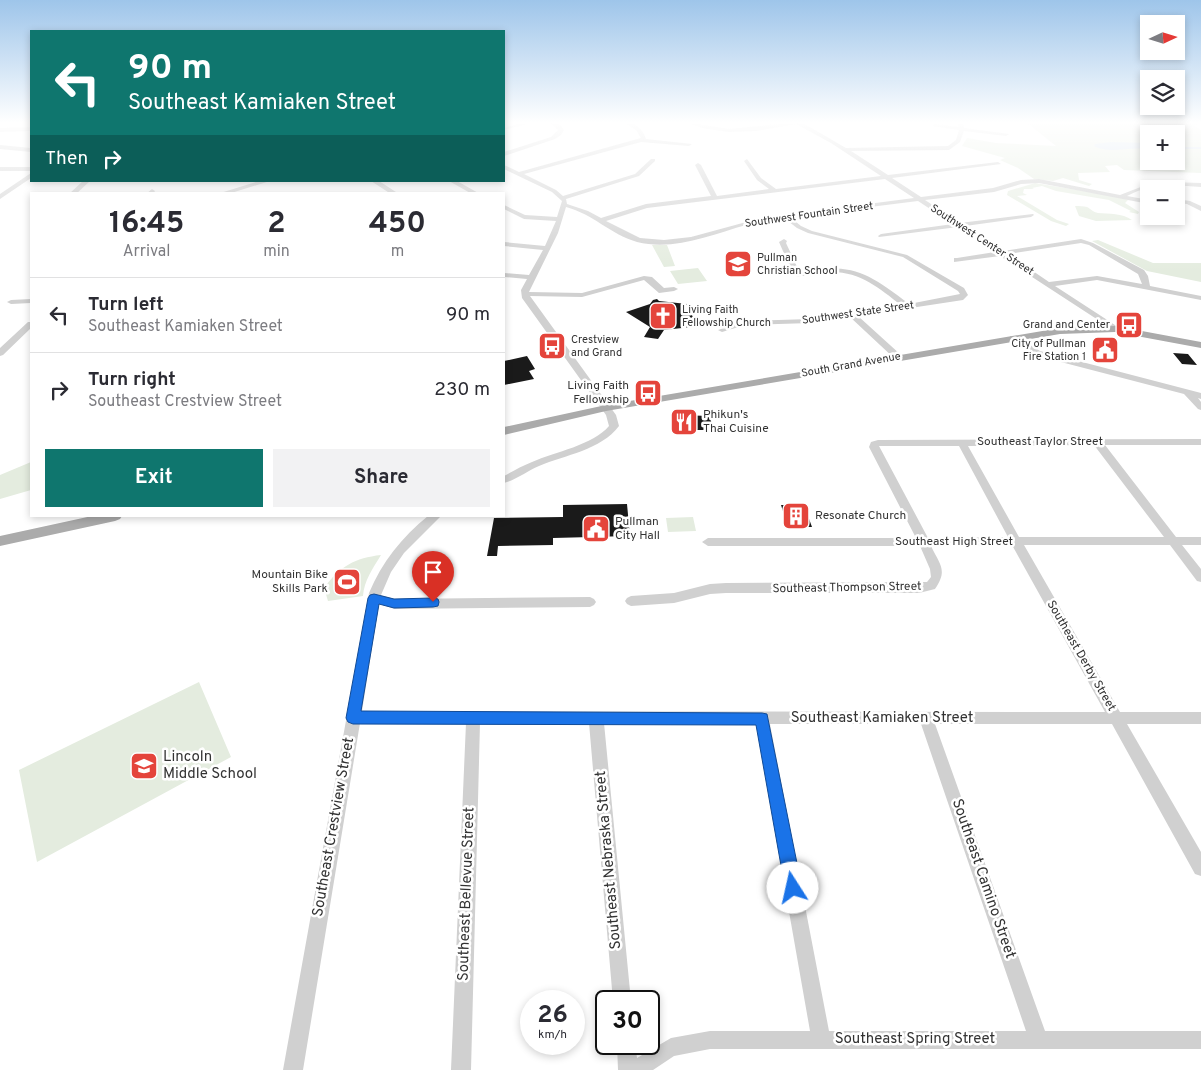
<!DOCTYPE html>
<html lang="en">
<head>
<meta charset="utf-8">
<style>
  :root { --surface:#fff; --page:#f2f2f3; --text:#2b2b33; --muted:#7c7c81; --line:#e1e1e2; --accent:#0f766e }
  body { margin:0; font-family:Overpass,sans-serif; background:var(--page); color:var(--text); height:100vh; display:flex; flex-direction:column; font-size:19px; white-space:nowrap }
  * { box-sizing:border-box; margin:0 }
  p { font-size:16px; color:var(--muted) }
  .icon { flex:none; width:28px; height:28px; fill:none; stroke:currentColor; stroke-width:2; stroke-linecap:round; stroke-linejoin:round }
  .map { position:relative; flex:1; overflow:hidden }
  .sheet { position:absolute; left:30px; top:192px; width:475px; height:325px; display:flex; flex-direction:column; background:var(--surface); border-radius:0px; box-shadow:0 2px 8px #0003 }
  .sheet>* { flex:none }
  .banner { position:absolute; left:30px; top:30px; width:475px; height:152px; border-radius:0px; box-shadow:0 2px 8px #0003; background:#0f766e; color:#fff; overflow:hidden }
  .needle { width:32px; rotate:86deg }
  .tools { position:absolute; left:1140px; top:15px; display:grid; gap:10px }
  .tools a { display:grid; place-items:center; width:45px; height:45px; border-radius:0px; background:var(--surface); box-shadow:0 2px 8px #0003; font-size:25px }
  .speed { position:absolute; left:520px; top:990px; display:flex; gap:10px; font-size:25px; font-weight:700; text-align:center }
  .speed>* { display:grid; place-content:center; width:65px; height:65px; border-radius:50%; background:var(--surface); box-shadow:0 2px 8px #0003; line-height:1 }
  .speed small { font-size:12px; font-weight:400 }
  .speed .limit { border:2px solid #111; border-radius:8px; background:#fff; color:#111 }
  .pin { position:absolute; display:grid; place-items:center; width:42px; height:42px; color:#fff; margin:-51px -21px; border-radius:50% 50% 50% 0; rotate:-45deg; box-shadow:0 0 5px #0007 }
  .pin .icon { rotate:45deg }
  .me { position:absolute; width:55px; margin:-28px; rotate:350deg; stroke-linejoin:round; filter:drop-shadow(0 0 4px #0008) }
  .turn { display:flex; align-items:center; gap:18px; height:105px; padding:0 15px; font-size:22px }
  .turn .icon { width:65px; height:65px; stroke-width:2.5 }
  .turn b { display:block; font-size:35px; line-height:42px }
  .then { display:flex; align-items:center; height:48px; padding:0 15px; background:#0003; gap:10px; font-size:19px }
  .eta { display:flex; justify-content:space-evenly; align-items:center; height:85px; text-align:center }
  .eta b { font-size:30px; font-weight:700; line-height:35px }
  .button { display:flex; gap:10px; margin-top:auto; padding:10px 15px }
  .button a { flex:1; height:58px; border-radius:0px; background:var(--accent); color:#fff; font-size:20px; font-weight:700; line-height:58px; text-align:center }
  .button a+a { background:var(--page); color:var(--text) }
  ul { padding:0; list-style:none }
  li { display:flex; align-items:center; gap:15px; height:75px; padding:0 15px; border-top:1px solid var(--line) }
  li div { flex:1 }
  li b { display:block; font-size:19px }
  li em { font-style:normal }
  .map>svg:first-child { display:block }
  .green { fill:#e4ecdf; fill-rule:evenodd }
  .water { fill:#cfdeed }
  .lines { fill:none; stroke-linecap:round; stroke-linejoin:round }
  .stream { stroke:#cfdeed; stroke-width:2 }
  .building { fill:#1a1a1a }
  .minor { fill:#d0d0d0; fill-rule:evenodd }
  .major { fill:#ababab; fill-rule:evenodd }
  .route { fill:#1a73e8; stroke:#114b97 }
  .labels { text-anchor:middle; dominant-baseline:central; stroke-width:5; stroke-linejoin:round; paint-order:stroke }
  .far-street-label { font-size:11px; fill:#333; stroke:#fff }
  .far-poi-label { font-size:11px; fill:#333; stroke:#fff; text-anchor:start }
  .poi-label { font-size:12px; fill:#333; stroke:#fff; text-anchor:start }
  .street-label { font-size:12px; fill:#333; stroke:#fff }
  .near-street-label { font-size:15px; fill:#333; stroke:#fff }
  .near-poi-label { font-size:15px; fill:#333; stroke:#fff; text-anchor:start }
</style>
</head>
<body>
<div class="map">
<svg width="1201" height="1070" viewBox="0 0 1201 1070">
  <rect width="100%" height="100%" fill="#fff"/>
  <!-- green -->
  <path class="green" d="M1026 122H1201V124L1193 125 1201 130V173L1124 170 1117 165 1105 166 1110 172 1078 173 1079 180 1092 184 1089 186 1063 178 1053 181 1034 179 1018 168 1000 160 1005 158 962 146 967 138 996 143 1056 146ZM1149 134H1176V161H1149Z
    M1035 183 1120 197 1128 200 1125 203 1139 212 1138 214 1129 212 1131 211 1109 200 1056 191 1042 186 1032 188 1034 189H1024L1023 193 1027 195 1017 196 1057 220 1069 224 1066 226 1051 221 1007 195 1008 191Z
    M1075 206C1079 206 1084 206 1087 207 1091 209 1093 212 1098 213 1109 214 1122 213 1132 220L1096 221 1079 216Z
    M1098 240 1153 263H1201V282L1147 271 1092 241Z
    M652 245H667L675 266 664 267Z
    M698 268 707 281 678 284 670 271Z
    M31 462V490L0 499V475Z
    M693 517 696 531 668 532 666 518Z
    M381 555C373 568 364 581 363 596L328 601 324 588C340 566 355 558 381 555Z
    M199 682 231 757 37 862 19 770Z"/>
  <!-- water -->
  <path class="water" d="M1111 142 1149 143V146L1142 147 1149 150C1131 145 1111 155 1094 146L1095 144Z"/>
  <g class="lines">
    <!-- stream -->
    <path class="stream" d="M1176 148H1201"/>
  </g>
  <!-- building -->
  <path class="building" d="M657 299 659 301 687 304 684 308 697 320 700 326 664 330 658 339 644 337 650 327 626 312 650 304 653 300Z
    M1173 353 1188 354 1197 365 1182 364Z
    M527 356 535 369 529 371 534 379 504 385V361Z
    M678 415 710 416 713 430H679Z
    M627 504 630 536 553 538V545L498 546 497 556H487L494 518 563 517V505Z
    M781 505H804L812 527H788Z"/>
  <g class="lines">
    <!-- minor -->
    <path class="minor" d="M525 122H534L504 130V128Z
      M549 122C557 122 560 123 564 130L561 135 555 139 504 156V152L551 137 558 130Z
      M623 122C635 122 643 129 646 139L692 144 689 146 641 142 524 174 556 190 563 196 635 174 651 159H655V161L639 176 566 199 567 204 588 211 601 218 646 204 711 196 695 165 698 163 701 165 717 196 769 189 757 180 744 161 747 159 761 178 776 189 881 176 831 143 796 124 756 131 729 132 702 128 686 122 729 129 801 122 846 148 948 146 956 140 959 130 932 126 935 124 959 127 957 122H963L964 128 1009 134 1006 136 964 131 960 142 949 150 851 151 888 175 998 162 1001 164 892 178 921 197 993 188 1021 180 1039 179 1120 195 1151 183 1170 182 1201 183V187C1175 185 1151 183 1127 196L1149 200V204L1039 183 1021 184 994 192 925 200 960 223 1033 214 1034 215 1031 217 965 226 1003 251 1081 239 1093 243 1144 270 1148 276 1150 286 1201 296V300L1097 280 1055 286 1118 327 1119 329 1115 331 1000 256 954 262V258H957L995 252 958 227 879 237 878 236 881 234 953 224 918 201 790 217 801 226 812 231 907 255 964 288 968 295 963 300 858 316 901 355V359H895L850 317 811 323 745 325 722 332 718 330 744 321 811 319 901 305C879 288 859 271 830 272 818 273 806 277 794 276L779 242 784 239 787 241 786 243 799 271C853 263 867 272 909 304L960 294 958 291 903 257 808 233 797 228 784 218C771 220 758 222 746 225 711 235 674 251 637 242 610 234 593 214 566 207L558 233 529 292 582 293 644 276 652 277 664 288 674 287 678 289 674 291 659 293 644 280 582 297 530 296 616 415 619 426C601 450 565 455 539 466 527 471 516 480 504 483V476C513 471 522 466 532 462 555 452 593 445 609 426L606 415 522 298 521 290 527 279 504 277V273L529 275 543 250 504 246V242L545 246 556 221 524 219 504 209V205L525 215 557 217 562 201 552 192 504 169V165L519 172 641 138 636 130ZM885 179 914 198 761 218 691 237 664 240 640 238 606 221 647 208ZM1081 243 1089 245 1138 274 1142 284 1097 276 1049 282 1008 254Z
      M31 127V131L0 132V128Z
      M0 145 31 148V152L0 149Z
      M0 167H31V171H0Z
      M31 173V178L0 199V194Z
      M83 181H90L76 194H69Z
      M259 181H270L228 194H217Z
      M371 181H379L399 194H391Z
      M449 181H457L480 194H472Z
      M152 189 155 191 153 194H146Z
      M1176 199 1190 201 1201 206V211L1187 204 1176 203Z
      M31 299V303L11 304 7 302 11 300Z
      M28 322H31V328L3 355 0 356V348Z
      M1010 336H1016L1040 351 1201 393V399L1198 398 1201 402V410L1198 409 1184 394 1034 355 1010 340Z
      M1201 439V445H1105L1176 537H1201V545H1182L1201 569V582L1197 581 1170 545H1024L1120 712H1201V724H1127L1201 852V876L1195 874 1112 724H935L1045 1031H1201V1049H710L674 1056 653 1070H618L617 1044H635L637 1058 671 1038 710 1031H810L756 724 604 723 631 1001H613L589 723H480L471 1070H451L466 723H360L303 1070H283L369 593C382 562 402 537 428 516H441L404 553 391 572 381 595 395 599 590 597 594 599 596 602 594 605 590 607 395 609 379 604 362 711 1105 712 1012 545 931 546C940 565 948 570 935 589L919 593H726L710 594 674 603 631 606 627 604 625 601 627 598 631 596 674 593 710 584 726 583 927 582 931 577 930 569 920 546H708L702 542 708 538H916L869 447 871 442 878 440ZM1094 445 1164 537H1019L968 446ZM879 446H959L1008 537 928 538ZM770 724H921L1026 1031H829Z"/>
    <!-- major -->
    <path class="major" d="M1115 326 1201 342V348L1115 332 1060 334 606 411 504 435V427L606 405 1060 328Z
      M92 516H122L120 519 115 521 0 546V536Z"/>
  </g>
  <!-- sky -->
  <linearGradient id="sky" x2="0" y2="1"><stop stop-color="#9ec5ea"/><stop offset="0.45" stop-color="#fff"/><stop offset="1" stop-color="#fff" stop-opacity="0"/></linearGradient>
  <rect width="1201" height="272" fill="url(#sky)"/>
  <!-- route -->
  <path class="route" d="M374 594 394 599 433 598 438 599 439 602 438 606 433 607 394 608 379 604 361 711 762 713 767 714 802 888 799 894 793 897 787 894 785 888 756 725 353 724 348 722 346 718 368 598 370 595Z"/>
  <!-- icons -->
  <defs>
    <g id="school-square" transform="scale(1.4375)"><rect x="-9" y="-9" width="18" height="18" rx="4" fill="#e4443b" stroke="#fff"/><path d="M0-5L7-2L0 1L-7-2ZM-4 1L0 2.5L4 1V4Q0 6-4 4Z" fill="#fff"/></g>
    <g id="church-square" transform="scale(1.4375)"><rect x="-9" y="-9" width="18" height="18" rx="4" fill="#e4443b" stroke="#fff"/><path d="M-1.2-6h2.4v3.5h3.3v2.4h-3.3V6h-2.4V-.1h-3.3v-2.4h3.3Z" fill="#fff"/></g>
    <g id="bus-square" transform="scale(1.4375)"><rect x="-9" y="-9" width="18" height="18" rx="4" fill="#e4443b" stroke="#fff"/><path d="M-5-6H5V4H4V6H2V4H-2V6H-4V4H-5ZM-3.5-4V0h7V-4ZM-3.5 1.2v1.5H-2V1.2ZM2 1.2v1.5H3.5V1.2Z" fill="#fff"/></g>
    <g id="civic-square" transform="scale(1.4375)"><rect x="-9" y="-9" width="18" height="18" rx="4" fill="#e4443b" stroke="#fff"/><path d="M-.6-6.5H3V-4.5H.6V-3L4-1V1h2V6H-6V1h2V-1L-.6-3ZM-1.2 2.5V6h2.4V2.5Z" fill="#fff"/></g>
    <g id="restaurant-square" transform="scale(1.4375)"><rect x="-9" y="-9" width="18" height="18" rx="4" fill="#e4443b" stroke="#fff"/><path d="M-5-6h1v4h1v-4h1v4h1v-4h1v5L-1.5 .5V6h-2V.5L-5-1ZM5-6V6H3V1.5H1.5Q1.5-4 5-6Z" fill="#fff"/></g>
    <g id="building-square" transform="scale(1.4375)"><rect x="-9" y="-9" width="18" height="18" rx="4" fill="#e4443b" stroke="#fff"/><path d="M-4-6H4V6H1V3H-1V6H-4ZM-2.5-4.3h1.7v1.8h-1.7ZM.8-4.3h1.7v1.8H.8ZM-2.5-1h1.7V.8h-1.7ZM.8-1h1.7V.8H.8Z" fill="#fff"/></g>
    <g id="stadium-square" transform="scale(1.4375)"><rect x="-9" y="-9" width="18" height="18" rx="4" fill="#e4443b" stroke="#fff"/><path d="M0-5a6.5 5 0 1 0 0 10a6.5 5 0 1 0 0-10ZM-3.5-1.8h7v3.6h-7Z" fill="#fff"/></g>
  </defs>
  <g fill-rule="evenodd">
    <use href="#school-square" x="738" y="264"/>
    <use href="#church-square" x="663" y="316"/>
    <use href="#bus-square" x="1129" y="325"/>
    <use href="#bus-square" x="552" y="346"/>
    <use href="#civic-square" x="1105" y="350"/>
    <use href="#bus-square" x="648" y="393"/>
    <use href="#restaurant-square" x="684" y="422"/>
    <use href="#building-square" x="796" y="516"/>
    <use href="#civic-square" x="596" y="529"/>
    <use href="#stadium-square" x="347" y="582"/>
    <use href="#school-square" x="144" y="766"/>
  </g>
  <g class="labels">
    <!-- far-street labels -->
    <g class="far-street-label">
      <text transform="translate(809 215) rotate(-8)">Southwest Fountain Street</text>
      <text transform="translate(982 240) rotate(33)">Southwest Center Street</text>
      <text transform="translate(858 313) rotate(-8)">Southwest State Street</text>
      <text transform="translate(851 365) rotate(-10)">South Grand Avenue</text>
    </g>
    <!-- far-poi labels -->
    <g class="far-poi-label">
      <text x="757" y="258">Pullman<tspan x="757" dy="13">Christian School</tspan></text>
      <text x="682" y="310">Living Faith<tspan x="682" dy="13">Fellowship Church</tspan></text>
      <text x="1110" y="325" text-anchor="end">Grand and Center</text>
      <text x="571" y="340">Crestview<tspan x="571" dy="13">and Grand</tspan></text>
      <text x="1086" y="344" text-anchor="end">City of Pullman<tspan x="1086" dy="13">Fire Station 1</tspan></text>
    </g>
    <!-- poi labels -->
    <g class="poi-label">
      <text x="629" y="386" text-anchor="end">Living Faith<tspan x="629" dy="14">Fellowship</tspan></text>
      <text x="703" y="415">Phikun's<tspan x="703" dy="14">Thai Cuisine</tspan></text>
      <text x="815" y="516">Resonate Church</text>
      <text x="615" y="522">Pullman<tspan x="615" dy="14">City Hall</tspan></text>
      <text x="328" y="575" text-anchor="end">Mountain Bike<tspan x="328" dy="14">Skills Park</tspan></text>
    </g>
    <!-- street labels -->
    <g class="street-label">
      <text x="1040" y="442">Southeast Taylor Street</text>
      <text x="954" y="542">Southeast High Street</text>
      <text transform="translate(847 588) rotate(-1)">Southeast Thompson Street</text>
      <text transform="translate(1081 656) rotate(60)">Southeast Derby Street</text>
    </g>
    <!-- near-street labels -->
    <g class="near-street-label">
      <text x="882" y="718">Southeast Kamiaken Street</text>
      <text transform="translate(334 827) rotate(-80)">Southeast Crestview Street</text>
      <text transform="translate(609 860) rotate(-95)">Southeast Nebraska Street</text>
      <text transform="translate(983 879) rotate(71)">Southeast Camino Street</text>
      <text transform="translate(467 894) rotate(-88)">Southeast Bellevue Street</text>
      <text x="915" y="1039">Southeast Spring Street</text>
    </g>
    <!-- near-poi labels -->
    <g class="near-poi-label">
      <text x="163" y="757">Lincoln<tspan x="163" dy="17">Middle School</tspan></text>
    </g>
  </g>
</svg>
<div class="tools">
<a><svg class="needle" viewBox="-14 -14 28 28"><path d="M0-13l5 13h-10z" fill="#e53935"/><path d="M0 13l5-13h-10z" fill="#7c7c81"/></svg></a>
<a><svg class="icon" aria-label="layers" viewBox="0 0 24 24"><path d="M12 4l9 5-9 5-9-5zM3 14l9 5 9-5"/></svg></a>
<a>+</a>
<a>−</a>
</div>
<div class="speed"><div>26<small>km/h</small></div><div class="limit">30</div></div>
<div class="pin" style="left:433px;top:602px;background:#d93025"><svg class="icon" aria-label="arrive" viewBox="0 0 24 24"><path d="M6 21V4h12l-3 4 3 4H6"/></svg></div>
<svg class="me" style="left:793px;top:888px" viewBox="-20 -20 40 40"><circle r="19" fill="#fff"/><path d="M0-13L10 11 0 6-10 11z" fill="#1a73e8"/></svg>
<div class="banner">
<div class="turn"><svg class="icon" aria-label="left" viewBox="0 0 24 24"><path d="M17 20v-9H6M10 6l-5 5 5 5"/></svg><div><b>90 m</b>Southeast Kamiaken Street</div></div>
<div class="then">Then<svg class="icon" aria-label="right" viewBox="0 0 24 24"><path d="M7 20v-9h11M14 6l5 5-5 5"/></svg></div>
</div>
<section class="sheet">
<div class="eta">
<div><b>16:45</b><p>Arrival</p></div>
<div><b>2</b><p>min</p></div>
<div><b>450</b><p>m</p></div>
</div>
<ul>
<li><svg class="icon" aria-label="left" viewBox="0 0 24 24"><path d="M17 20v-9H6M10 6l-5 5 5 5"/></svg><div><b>Turn left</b><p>Southeast Kamiaken Street</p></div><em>90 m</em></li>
<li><svg class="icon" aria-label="right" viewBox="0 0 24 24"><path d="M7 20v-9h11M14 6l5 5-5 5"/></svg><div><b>Turn right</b><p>Southeast Crestview Street</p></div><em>230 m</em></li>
</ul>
<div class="button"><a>Exit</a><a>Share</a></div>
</section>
</div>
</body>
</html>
